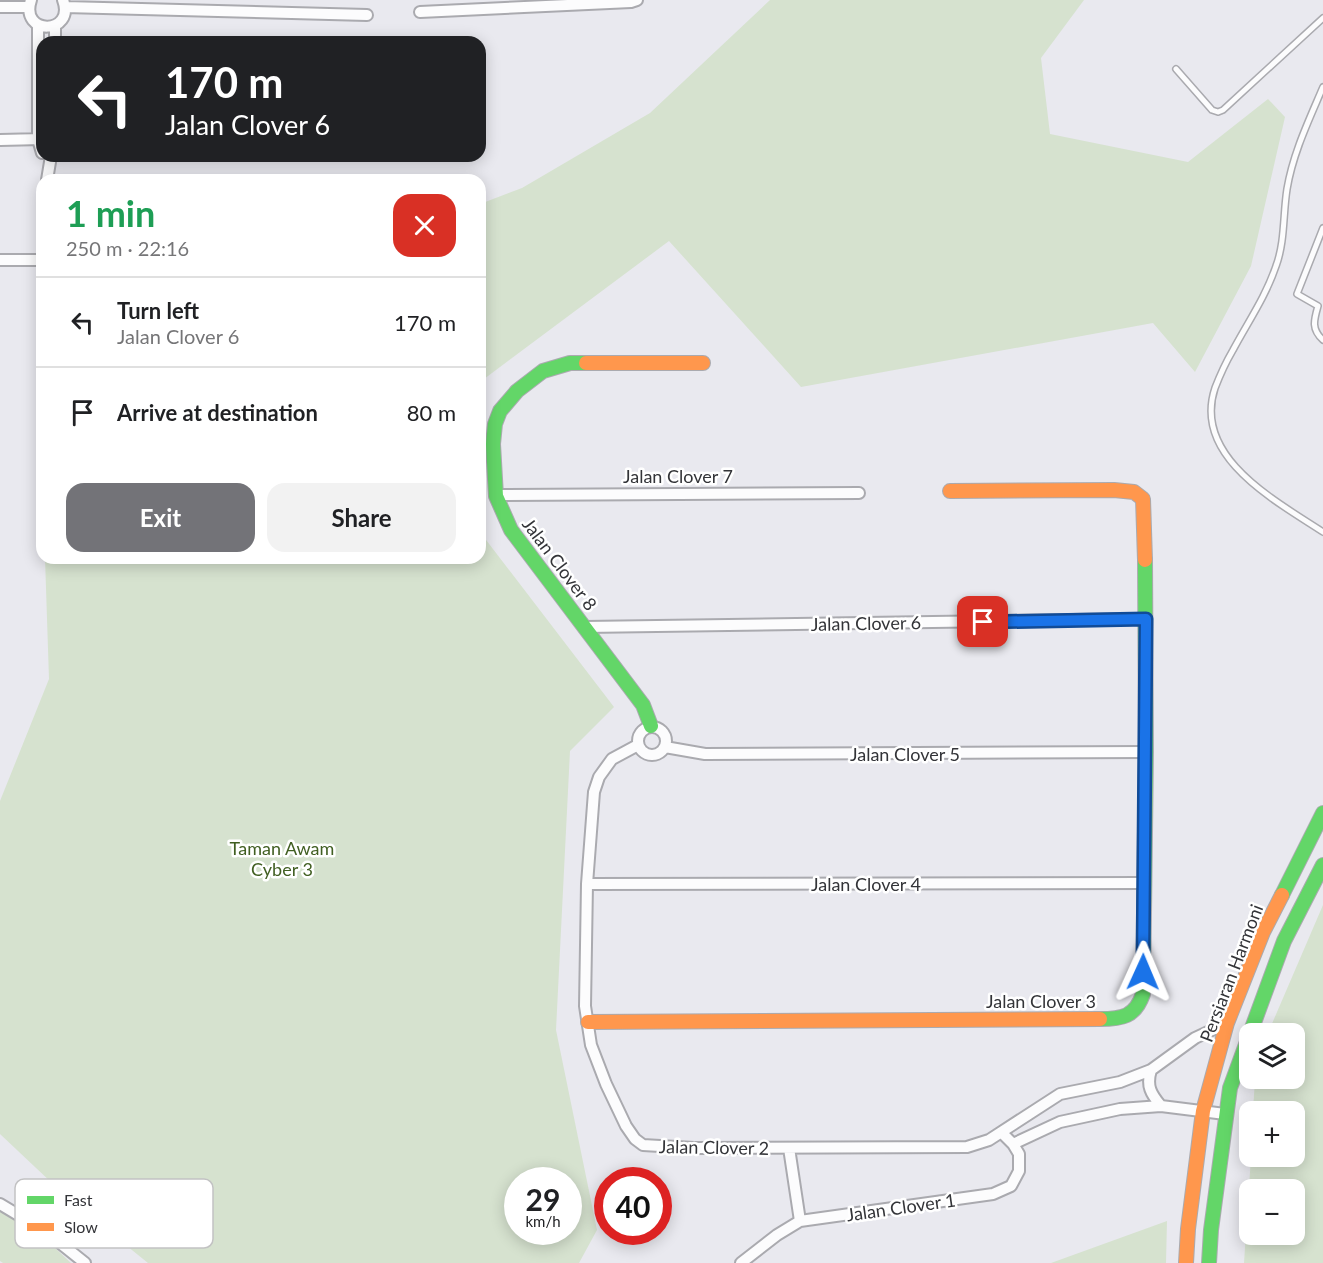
<!DOCTYPE html>
<html lang="en">
<head>
<meta charset="utf-8">
<style>
  :root { --surface:#fff; --page:#f2f2f2; --text:#202124; --muted:#757577; --line:#e0e0e0; --accent:#737378 }
  body { margin:0; font-family:Lato,sans-serif; background:var(--page); color:var(--text); height:100vh; display:flex; flex-direction:column; font-size:22px; white-space:nowrap }
  * { box-sizing:border-box; margin:0 }
  p { font-size:20px; color:var(--muted) }
  .icon { flex:none; width:33px; height:33px; fill:none; stroke:currentColor; stroke-width:2; stroke-linecap:round; stroke-linejoin:round }
  .map { position:relative; flex:1; overflow:hidden }
  .side { position:absolute; left:36px; top:174px; width:450px; height:390px; display:flex; flex-direction:column; background:var(--surface); border-radius:18px; box-shadow:0 3px 15px #0003 }
  .side>* { flex:none }
  .top-card { position:absolute; left:36px; top:36px; width:450px; height:126px; border-radius:18px; box-shadow:0 3px 15px #0003; background:#202124; color:#fff; overflow:hidden }
  .buttons { position:absolute; left:1239px; top:1023px; display:grid; gap:12px }
  .buttons a { display:grid; place-items:center; width:66px; height:66px; border-radius:12px; background:var(--surface); box-shadow:0 3px 15px #0003; font-size:30px }
  .speed { position:absolute; left:504px; top:1167px; display:flex; gap:12px; font-size:30px; font-weight:700; text-align:center }
  .speed>* { display:grid; place-content:center; width:78px; height:78px; border-radius:50%; background:var(--surface); box-shadow:0 3px 15px #0003; line-height:1 }
  .speed small { font-size:15px; font-weight:400 }
  .speed .limit { border:9px solid #d22; background:#fff; color:#111 }
  .pin { position:absolute; display:grid; place-items:center; width:51px; height:51px; color:#fff; margin:-26px; border-radius:12px; box-shadow:0 3px 9px #0006 }
  .me { position:absolute; width:66px; margin:-33px; rotate:1deg; stroke-linejoin:round; filter:drop-shadow(0 0 4px #0008) }
  .turn { display:flex; align-items:center; gap:21px; height:126px; padding:0 30px; font-size:27px }
  .turn .icon { width:78px; height:78px; stroke-width:2.5 }
  .turn b { display:block; font-size:42px; line-height:51px }
  .round { display:grid; place-items:center; flex:none; width:63px; height:63px; border-radius:18px; background:var(--page) }
  .head { display:flex; align-items:center; justify-content:space-between; height:102px; padding:0 30px }
  h1 { font-size:36px; font-weight:700; line-height:45px; color:#1e9e55 }
  .primary-button { display:flex; gap:12px; margin-top:auto; padding:12px 30px }
  .primary-button a { flex:1; height:69px; border-radius:18px; background:var(--accent); color:#fff; font-size:24px; font-weight:700; line-height:69px; text-align:center }
  .primary-button a+a { background:var(--page); color:var(--text) }
  ul { padding:0; list-style:none }
  li { display:flex; align-items:center; gap:18px; height:90px; padding:0 30px; border-top:2px solid var(--line) }
  li div { flex:1 }
  li b { display:block; font-size:22px }
  li em { font-style:normal }
  .map>svg:first-child { display:block }
  .green { fill:#d6e2cf; fill-rule:evenodd }
  .lines { fill:none; stroke-linecap:round; stroke-linejoin:round }
  .lane-casing { stroke:#aaaaaf; stroke-width:8 }
  .street-casing { stroke:#aaaaaf; stroke-width:14 }
  .fast-casing { stroke:#aaaaaf; stroke-width:16 }
  .slow-casing { stroke:#aaaaaf; stroke-width:16 }
  .lane { stroke:#fcfcfd; stroke-width:5 }
  .street { stroke:#fcfcfd; stroke-width:10 }
  .fast { stroke:#63d668; stroke-width:14 }
  .slow { stroke:#ff974d; stroke-width:14 }
  .route-casing { stroke:#114b97; stroke-width:15 }
  .route { stroke:#1a73e8; stroke-width:10 }
  .labels { text-anchor:middle; dominant-baseline:central; stroke-width:5; stroke-linejoin:round; paint-order:stroke }
  .street-label { font-size:18px; fill:#333438; stroke:#fff }
  .park-label { font-size:18px; fill:#415f22; stroke:#fff }
  .key { fill:#fff; stroke:#c2c2c3; stroke-width:1.5 }
  .key-label { font-size:16px; fill:#333438 }
</style>
</head>
<body>
<div class="map">
<svg width="1323" height="1263" viewBox="0 0 1323 1263">
  <rect width="100%" height="100%" fill="#e9e9ef"/>
  <!-- green -->
  <path class="green" d="M770 0H1084L1041 58 1050 134 1188 162 1268 99 1285 117 1251 266 1195 372 1153 323 801 387 669 241 480 382V204L522 188 650 113Z
    M480 532 614 707 570 751 556 1030 597 1230 579 1263H148L70 1200 0 1134V801L49 679 45 558H480ZM518 1180H568V1232H518Z
    M1323 905V1263H1244L1251 1157 1294 1156V1112L1253 1111 1255 1079 1294 1078V1034L1268 1033ZM1250 1190H1294V1234H1250Z
    M0 1209 40 1234 71 1263H3L0 1261Z
    M1167 1221 1166 1263H1051Z"/>
  <g class="lines">
    <!-- lane casing -->
    <g class="lane-casing">
      <path id="lane" d="M1176 69 1212 110 1218 112 1223 110 1323 18
        M1323 87C1309 120 1293 153 1287 189 1283 214 1285 242 1276 266 1266 296 1248 322 1233 350 1226 362 1220 375 1215 388 1192 457 1276 501 1323 532
        M1323 228 1297 294 1318 306C1314 320 1311 329 1323 340"/>
    </g>
    <!-- street casing -->
    <g class="street-casing">
      <path id="street" d="M31 0C19 36 76 35 63 0
        M0 7H29
        M65 7 367 15
        M420 12 631 2 637 0
        M38 25V139L42 153
        M55 26V42
        M0 140 42 139
        M47 180 51 156
        M0 260H42
        M496 495 859 493
        M585 627 1146 619
        M638 741a14 14 0 1 1 28 0a14 14 0 1 1-28 0Z
        M638 745 612 759 599 777 594 792 587 884 585 1006 591 1045 606 1084 626 1126 635 1139 643 1145 694 1148 967 1147 989 1140 1060 1094 1120 1082 1151 1070 1195 1038 1227 1023
        M665 747 705 754 1146 752
        M587 884 1145 883
        M1151 1070C1146 1086 1151 1094 1161 1106
        M1013 1144 1060 1122 1120 1109 1161 1106 1225 1114
        M789 1148 800 1221
        M0 1204 45 1231 85 1263
        M741 1263 777 1235 800 1221 993 1194 1011 1186 1019 1171V1154L1013 1144 1002 1133"/>
    </g>
    <!-- fast casing -->
    <g class="fast-casing">
      <path id="fast" d="M586 363H570L543 371 517 391 500 411 495 424 493 444 496 496 511 530 643 705 651 726
        M1282 895 1323 813
        M1100 1019C1122 1019 1135 1017 1143 994L1146 752 1145 560
        M1209 1263 1211 1230 1230 1088 1284 941 1323 865"/>
    </g>
    <!-- slow casing -->
    <g class="slow-casing">
      <path id="slow" d="M586 363H703
        M950 491 1114 490 1134 492 1143 499 1145 560
        M588 1022 1100 1019
        M1186 1263 1188 1229 1203 1111 1227 1023 1263 932 1282 895"/>
    </g>
    <!-- lane -->
    <use href="#lane" class="lane"/>
    <!-- street -->
    <use href="#street" class="street"/>
    <!-- fast -->
    <use href="#fast" class="fast"/>
    <!-- slow -->
    <use href="#slow" class="slow"/>
  </g>
  <g class="lines">
    <!-- route casing -->
    <g class="route-casing">
      <path id="route" d="M983 622 1146 619 1143 972"/>
    </g>
    <!-- route -->
    <use href="#route" class="route"/>
  </g>
  <g class="labels">
    <!-- street labels -->
    <g class="street-label">
      <text x="678" y="476">Jalan Clover 7</text>
      <text transform="translate(560 564) rotate(53)">Jalan Clover 8</text>
      <text transform="translate(866 623) rotate(-1)">Jalan Clover 6</text>
      <text x="905" y="754">Jalan Clover 5</text>
      <text x="866" y="884">Jalan Clover 4</text>
      <text transform="translate(1231 973) rotate(-69)">Persiaran Harmoni</text>
      <text x="1041" y="1001">Jalan Clover 3</text>
      <text transform="translate(714 1147) rotate(1)">Jalan Clover 2</text>
      <text transform="translate(901 1207) rotate(-8)">Jalan Clover 1</text>
    </g>
    <!-- park labels -->
    <g class="park-label">
      <text x="282" y="848">Taman Awam<tspan x="282" dy="21">Cyber 3</tspan></text>
    </g>
  </g>
  <!-- legend -->
  <rect x="15" y="1179" width="198" height="69" rx="9" class="key"/>
  <rect x="27" y="1196" width="27" height="8" fill="#63d668"/>
  <rect x="27" y="1223" width="27" height="8" fill="#ff974d"/>
  <g class="key-label">
    <text x="64" y="1206">Fast</text>
    <text x="64" y="1233">Slow</text>
  </g>
</svg>
<div class="buttons">
<a><svg class="icon" aria-label="layers" viewBox="0 0 24 24"><path d="M12 4l9 5-9 5-9-5zM3 14l9 5 9-5"/></svg></a>
<a>+</a>
<a>−</a>
</div>
<div class="speed"><div>29<small>km/h</small></div><div class="limit">40</div></div>
<div class="pin" style="left:983px;top:622px;background:#d93025"><svg class="icon" aria-label="arrive" viewBox="0 0 24 24"><path d="M6 21V4h12l-3 4 3 4H6"/></svg></div>
<svg class="me" style="left:1143px;top:972px" viewBox="-20 -20 40 40"><path d="M0-17L14 15 0 8-14 15z" fill="#1a73e8" stroke="#fff" stroke-width="4"/></svg>
<div class="top-card">
<div class="turn"><svg class="icon" aria-label="left" viewBox="0 0 24 24"><path d="M17 20v-9H6M10 6l-5 5 5 5"/></svg><div><b>170 m</b>Jalan Clover 6</div></div>
</div>
<section class="side">
<div class="head"><div><h1>1 min</h1><p>250 m · 22:16</p></div><a class="round" style="background:#d93025;color:#fff"><svg class="icon" aria-label="close" viewBox="0 0 24 24"><path d="M6 6l12 12M18 6L6 18"/></svg></a></div>
<ul>
<li><svg class="icon" aria-label="left" viewBox="0 0 24 24"><path d="M17 20v-9H6M10 6l-5 5 5 5"/></svg><div><b>Turn left</b><p>Jalan Clover 6</p></div><em>170 m</em></li>
<li><svg class="icon" aria-label="arrive" viewBox="0 0 24 24"><path d="M6 21V4h12l-3 4 3 4H6"/></svg><div><b>Arrive at destination</b></div><em>80 m</em></li>
</ul>
<div class="primary-button"><a>Exit</a><a>Share</a></div>
</section>
</div>
</body>
</html>
